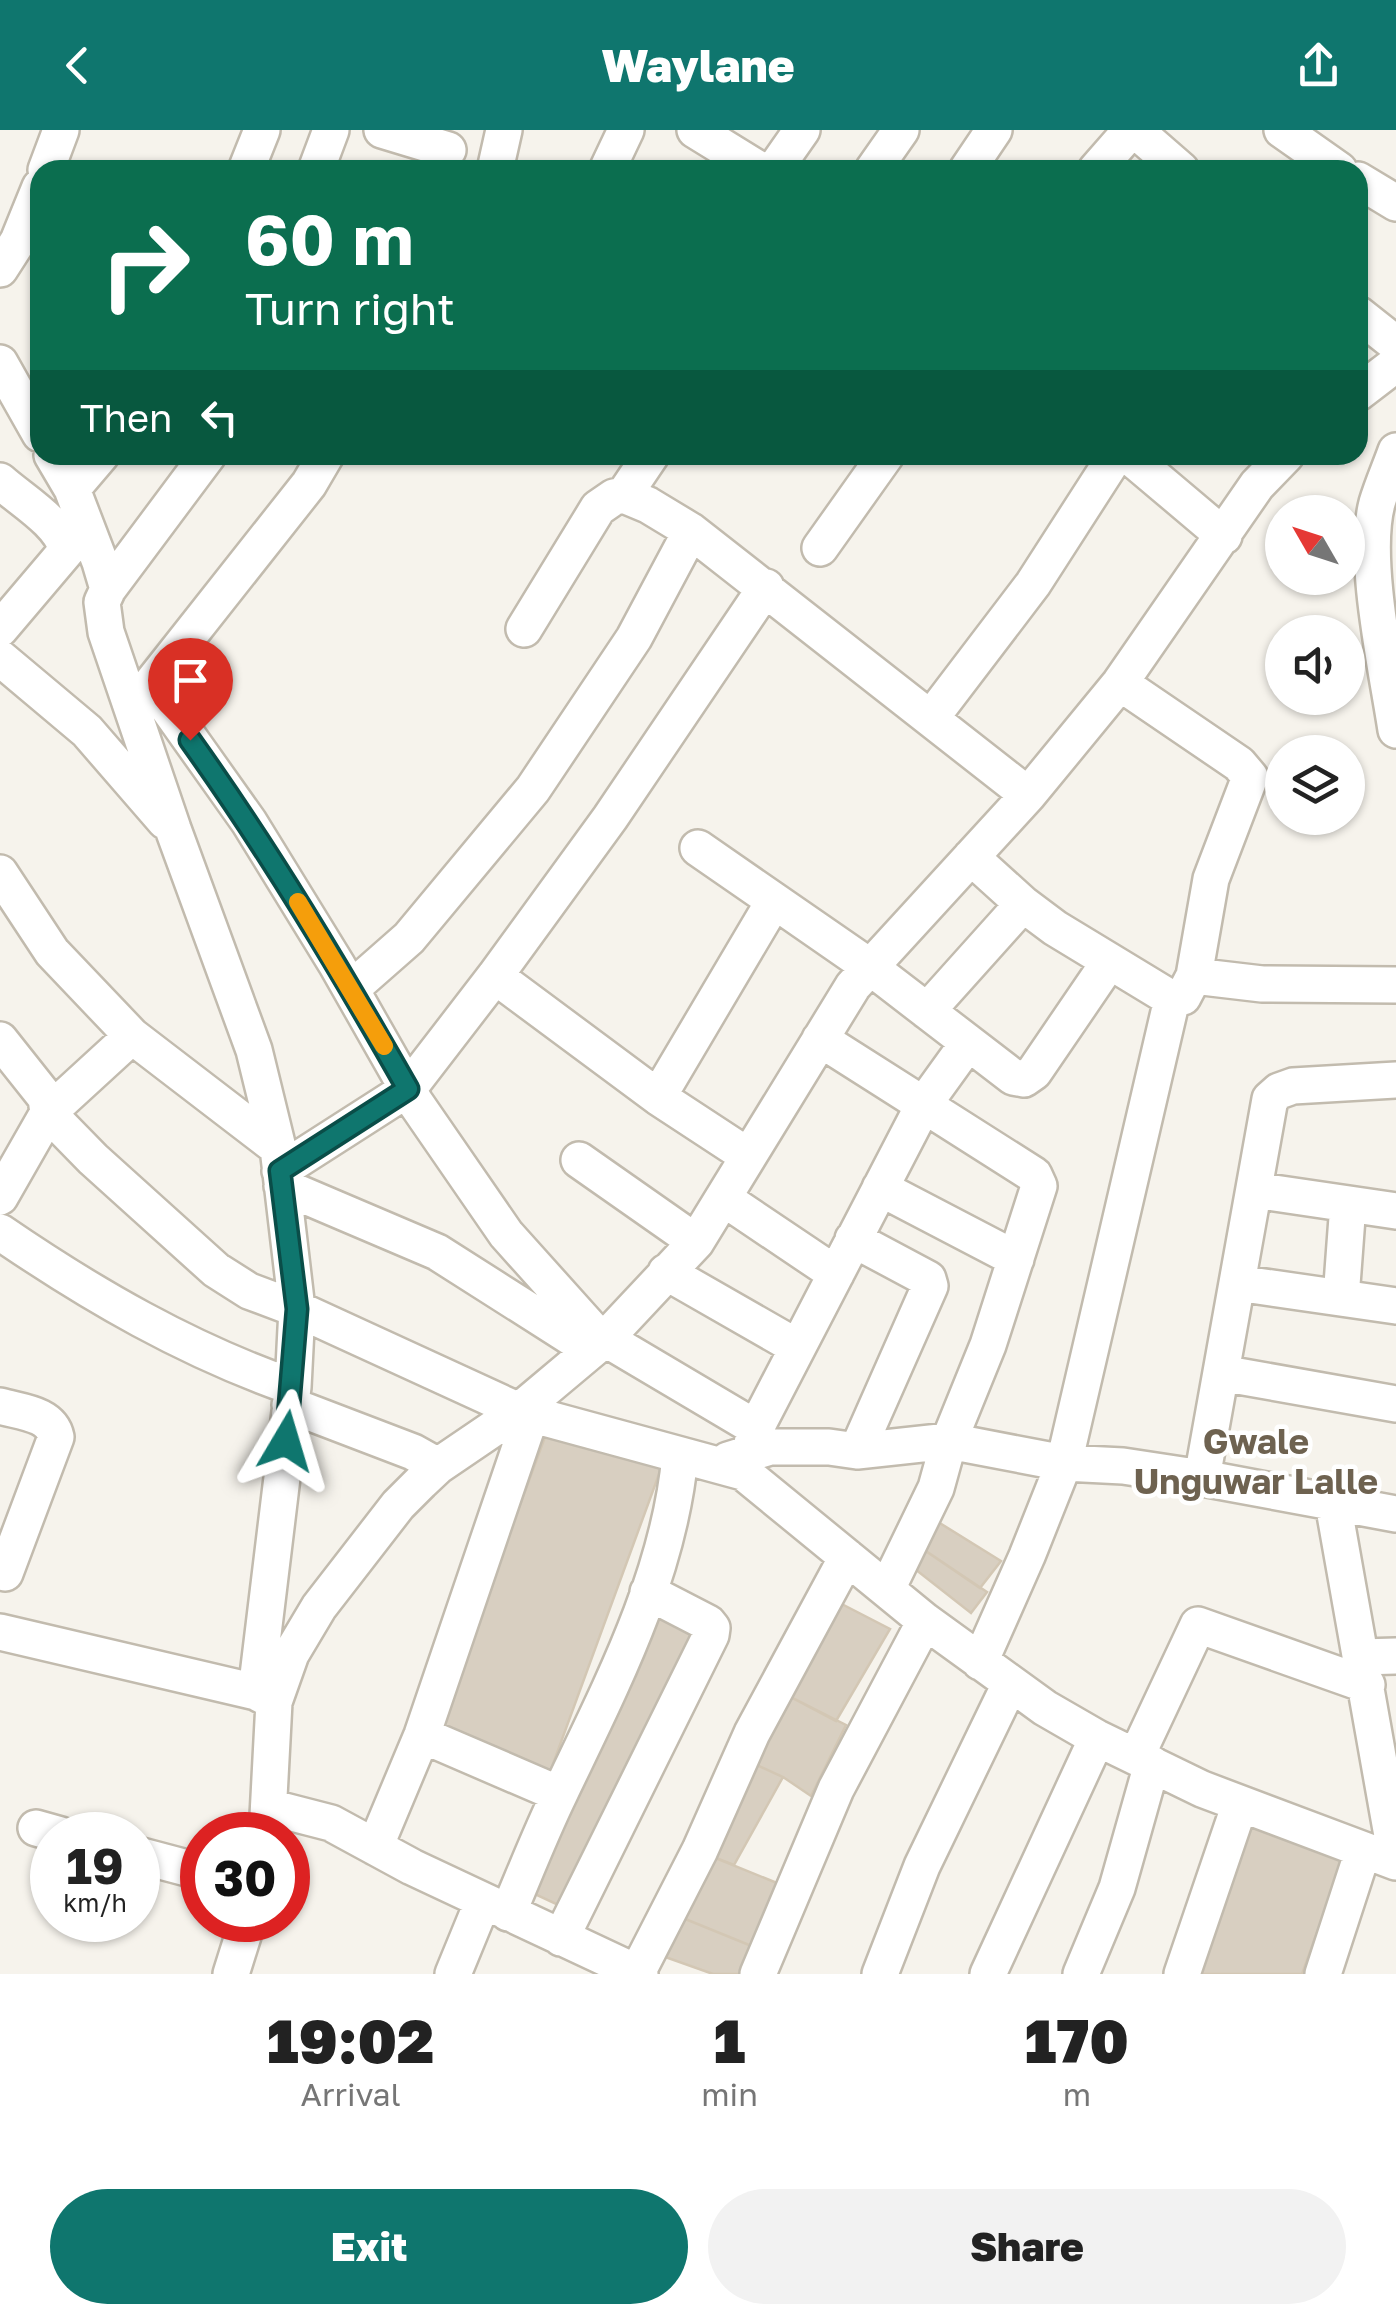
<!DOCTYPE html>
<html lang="en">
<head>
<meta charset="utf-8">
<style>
  :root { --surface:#fff; --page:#f2f2f2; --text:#222; --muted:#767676; --accent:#0f766e }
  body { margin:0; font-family:"Golos Text",sans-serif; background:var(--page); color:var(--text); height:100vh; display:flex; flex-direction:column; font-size:38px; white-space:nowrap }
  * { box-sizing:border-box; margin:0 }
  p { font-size:32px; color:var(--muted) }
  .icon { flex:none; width:55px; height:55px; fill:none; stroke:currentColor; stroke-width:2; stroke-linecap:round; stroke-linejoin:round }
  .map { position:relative; height:1844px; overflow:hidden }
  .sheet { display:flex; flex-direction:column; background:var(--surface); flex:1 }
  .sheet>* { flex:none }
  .hud { position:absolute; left:30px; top:30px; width:1338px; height:305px; border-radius:30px; box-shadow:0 2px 8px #0004; background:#0b6e4f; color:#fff; overflow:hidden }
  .needle { width:65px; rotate:309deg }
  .fabs { position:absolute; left:1265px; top:365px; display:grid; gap:20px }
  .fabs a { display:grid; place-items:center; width:100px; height:100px; border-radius:50%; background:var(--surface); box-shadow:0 2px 8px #0004; font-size:50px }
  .speed { position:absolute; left:30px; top:1682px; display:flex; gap:20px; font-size:50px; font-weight:700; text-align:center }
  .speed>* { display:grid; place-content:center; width:130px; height:130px; border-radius:50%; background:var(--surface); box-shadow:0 2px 8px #0004; line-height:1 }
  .speed small { font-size:25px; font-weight:400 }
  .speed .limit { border:15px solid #d22; background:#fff; color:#111 }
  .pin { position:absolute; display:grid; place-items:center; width:85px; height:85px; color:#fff; margin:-102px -42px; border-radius:50% 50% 50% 0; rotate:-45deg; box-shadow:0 0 10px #0007 }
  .pin .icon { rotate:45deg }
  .me { position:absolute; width:110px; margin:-55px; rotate:7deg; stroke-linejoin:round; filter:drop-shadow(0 0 8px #0008) }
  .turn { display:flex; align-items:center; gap:35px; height:210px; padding:0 50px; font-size:45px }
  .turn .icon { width:130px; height:130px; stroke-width:2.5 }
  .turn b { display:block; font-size:70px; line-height:85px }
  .then { display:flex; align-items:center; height:95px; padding:0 50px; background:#0003; gap:20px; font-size:38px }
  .eta { display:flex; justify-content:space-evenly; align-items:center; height:170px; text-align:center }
  .eta b { font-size:60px; font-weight:800; line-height:70px }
  .cta { display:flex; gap:20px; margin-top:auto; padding:20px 50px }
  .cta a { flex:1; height:115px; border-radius:60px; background:var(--accent); color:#fff; font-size:40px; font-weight:800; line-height:115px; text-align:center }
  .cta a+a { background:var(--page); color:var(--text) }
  header { display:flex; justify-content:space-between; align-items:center; height:130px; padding:0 50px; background:var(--accent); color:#fff; font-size:45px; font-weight:800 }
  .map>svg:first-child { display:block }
  .building { fill:#d8cfc1; stroke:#d3c7b4; stroke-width:2.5 }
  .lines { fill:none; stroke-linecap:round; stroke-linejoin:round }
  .street-casing { stroke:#c2bbae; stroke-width:40 }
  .street { stroke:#fff; stroke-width:35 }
  .route-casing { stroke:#0a4d48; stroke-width:25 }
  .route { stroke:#0f766e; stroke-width:18 }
  .slow { stroke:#f59e0b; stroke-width:18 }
  .labels { text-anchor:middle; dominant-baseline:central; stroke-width:9; stroke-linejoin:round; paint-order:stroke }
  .district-label { font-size:35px; font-weight:bold; fill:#6e6250; stroke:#fff }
</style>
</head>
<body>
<header><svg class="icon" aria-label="back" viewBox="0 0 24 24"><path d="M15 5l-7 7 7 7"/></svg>Waylane<svg class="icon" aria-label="share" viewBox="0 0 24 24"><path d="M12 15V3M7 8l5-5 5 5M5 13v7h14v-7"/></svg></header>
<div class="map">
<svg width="1396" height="1844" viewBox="0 0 1396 1844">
  <rect width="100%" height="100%" fill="#f6f3ec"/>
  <!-- building -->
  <path class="building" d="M549 1296 662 1336 542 1664 429 1623Z
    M930 1387 1001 1431 980 1458 917 1415Z
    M917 1415 987 1462 971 1483 906 1432Z
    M832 1469 890 1499 836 1591 783 1563Z
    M657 1478 698 1496 567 1779 526 1760Z
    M783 1563 846 1595 811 1666 783 1647 748 1631Z
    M748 1631 783 1647 734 1735 703 1723Z
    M1242 1691 1344 1728 1302 1844H1186Z
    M703 1723 777 1753 754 1817 673 1784Z
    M673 1784 754 1817 746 1844H713L654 1823Z"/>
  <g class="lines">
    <!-- street casing -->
    <g class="street-casing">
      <path id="street" d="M382 0 448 20
        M695 0 760 40
        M1135 0 1181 40
        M1282 0 1339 40
        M46 40 61 0
        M246 40 262 0
        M316 40 331 0
        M495 40 504 0
        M607 40 626 0
        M774 40 802 0
        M873 40 901 0
        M967 40 994 0
        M1096 40 1131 0
        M1358 50 1396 73
        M0 139 18 111 40 57
        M1358 184 1396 214
        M0 233 40 304
        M1358 263 1396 234
        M1396 321C1390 338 1382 356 1377 373 1362 429 1387 540 1396 600
        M52 325 72 359 100 432 108 459 102 472 106 502 173 699 254 920 278 1018 297 1179 293 1257 256 1562
        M1128 325 1224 406
        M0 351C21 370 60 392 67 420L0 499
        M72 359 101 325
        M624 365 651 325
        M820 418 886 325
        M108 459 208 325
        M524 499 598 378 614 367 624 365 648 375 691 401 1028 665
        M0 528 87 601 165 691
        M151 554 249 692 337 835 415 972 506 1104 594 1202 756 1298
        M135 566 151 554 309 354 326 325
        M931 588 1033 454 1116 325
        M698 718 870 837 1013 947 1024 949 1034 942 1109 832
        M971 727 1023 774 1055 798 1172 869 1183 867 1194 846 1211 749 1250 647 1239 634 1120 553
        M0 743 52 822 132 906 278 1018
        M495 846 658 967 748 1026
        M1194 846 1262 854 1396 855
        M351 859 409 808 533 659 634 508 691 401
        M927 881 1023 774
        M820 909 1034 1045 1039 1056 988 1215 949 1311 936 1358 887 1459
        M0 910 46 968 48 983 93 1029 216 1140 249 1161 297 1179 519 1281 743 1342 925 1491 1045 1578 1097 1608 1202 1659 1396 1732
        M658 967 774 771
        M579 1030 696 1112
        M280 1041 408 959 495 846 610 688 766 457
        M282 1056 437 1122 577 1211H584L594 1202
        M880 1058 1016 1129
        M1254 1060 1396 1081
        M0 1067 48 983 132 906
        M723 1068 836 1144
        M0 1102C92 1165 187 1220 293 1257
        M853 1109 928 1149 930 1156 857 1321
        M666 1142 797 1217
        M1237 1153 1396 1176
        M1341 1168 1348 1074
        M1221 1243 1396 1274
        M290 1275 413 1322 438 1336
        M0 1276C20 1282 51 1283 56 1307L5 1443
        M750 1321 756 1298 924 974 968 913
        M728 1330 770 1317H829L857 1321 949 1311 1064 1333 1123 1336 1202 1348 1396 1384
        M1202 1348 1270 969 1279 961 1293 956 1396 950
        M1333 1373 1396 1728
        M0 1502 256 1562 273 1571
        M1361 1527 1396 1526
        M980 1532 1027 1426 1064 1333 1172 869
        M422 1605 559 1664
        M1136 1627 1198 1495 1367 1555
        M269 1677 331 1693 412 1737 640 1844
        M36 1698 61 1705
        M267 1705 274 1572 291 1524 319 1477 398 1375 421 1352 438 1336 519 1281 606 1208 696 1112 853 856 1028 665 1120 553 1257 355 1286 325
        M375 1717 422 1605 531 1285
        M138 1725 202 1742
        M508 1783C525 1743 541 1702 560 1663 611 1556 669 1446 680 1326
        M561 1808 711 1505 712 1498 708 1493 648 1462
        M637 1843 700 1720 752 1603 847 1427
        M231 1844 248 1790
        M453 1844 483 1771
        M758 1844 836 1659 925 1491
        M880 1844 922 1736 1010 1554
        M988 1844 1097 1608
        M1081 1844 1117 1758 1152 1634
        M1182 1844 1240 1674
        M1323 1844 1363 1721"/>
    </g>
    <!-- street -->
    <use href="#street" class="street"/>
  </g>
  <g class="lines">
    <!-- route casing -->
    <g class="route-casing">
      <path id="route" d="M190 610C270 722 340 839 408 959L280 1041 297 1179 286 1311"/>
    </g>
    <!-- route -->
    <use href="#route" class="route"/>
    <!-- slow -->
    <path class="slow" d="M298 772 384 916"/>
  </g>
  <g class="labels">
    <!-- district labels -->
    <g class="district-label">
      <text x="1256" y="1311">Gwale<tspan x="1256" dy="40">Unguwar Lalle</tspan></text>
    </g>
  </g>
</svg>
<div class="fabs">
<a><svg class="needle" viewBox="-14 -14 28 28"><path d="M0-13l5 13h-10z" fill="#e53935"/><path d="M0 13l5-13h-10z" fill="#767676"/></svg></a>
<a><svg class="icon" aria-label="sound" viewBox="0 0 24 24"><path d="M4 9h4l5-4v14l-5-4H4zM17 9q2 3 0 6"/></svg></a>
<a><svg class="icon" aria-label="layers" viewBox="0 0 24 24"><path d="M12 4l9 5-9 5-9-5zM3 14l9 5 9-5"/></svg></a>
</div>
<div class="speed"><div>19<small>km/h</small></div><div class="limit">30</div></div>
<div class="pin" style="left:190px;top:610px;background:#d93025"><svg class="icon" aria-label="arrive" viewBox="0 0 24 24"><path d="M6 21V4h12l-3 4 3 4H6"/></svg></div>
<svg class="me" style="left:286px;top:1311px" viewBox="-20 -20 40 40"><path d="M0-17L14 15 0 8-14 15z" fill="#0f766e" stroke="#fff" stroke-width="4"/></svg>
<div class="hud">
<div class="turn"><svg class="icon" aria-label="right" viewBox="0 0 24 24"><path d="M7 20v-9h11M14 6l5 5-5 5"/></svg><div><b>60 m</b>Turn right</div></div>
<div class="then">Then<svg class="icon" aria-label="left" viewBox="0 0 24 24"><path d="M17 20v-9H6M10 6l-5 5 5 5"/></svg></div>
</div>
</div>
<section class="sheet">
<div class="eta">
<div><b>19:02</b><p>Arrival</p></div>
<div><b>1</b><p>min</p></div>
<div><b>170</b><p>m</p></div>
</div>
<div class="cta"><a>Exit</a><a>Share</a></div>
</section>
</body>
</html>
